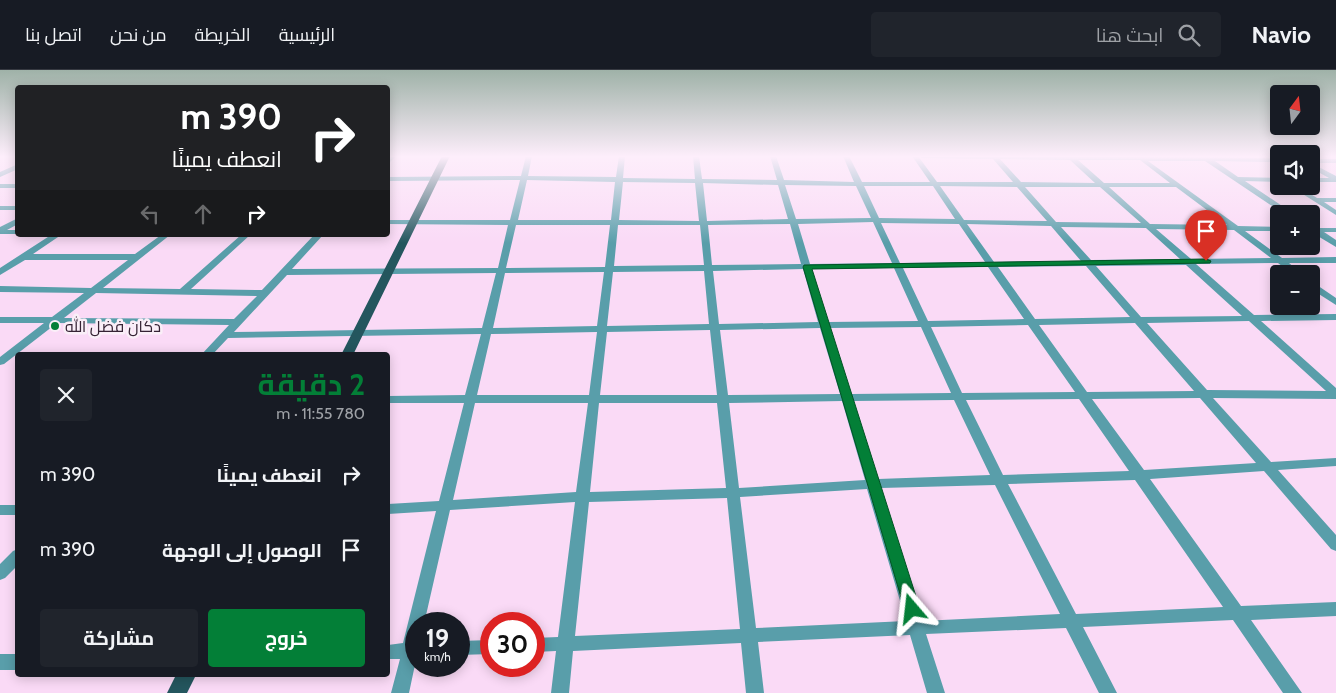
<!DOCTYPE html>
<html lang="ar">
<head>
<meta charset="utf-8">
<style>
  :root { --surface:#171b24; --page:#20242c; --text:#f1f3f6; --muted:#9ea1a6; --line:#363941; --accent:#037f37 }
  body { margin:0; font-family:Cabin,Cairo,sans-serif; background:var(--page); color:var(--text); direction:rtl; height:100vh; display:flex; flex-direction:column; font-size:19px; white-space:nowrap }
  * { box-sizing:border-box; margin:0 }
  p { font-size:16px; color:var(--muted) }
  .icon { flex:none; width:28px; height:28px; fill:none; stroke:currentColor; stroke-width:2; stroke-linecap:round; stroke-linejoin:round }
  .map { position:relative; flex:1; overflow:hidden; direction:ltr }
  .side { position:absolute; left:15px; top:282px; width:375px; height:325px; display:flex; flex-direction:column; background:var(--surface); border-radius:5px; box-shadow:0 2px 12px #0003; direction:rtl }
  .side>* { flex:none }
  .top-card { position:absolute; left:15px; top:15px; width:375px; height:152px; border-radius:5px; box-shadow:0 2px 12px #0003; direction:rtl; background:#202124; color:#fff; overflow:hidden }
  .needle { width:32px; rotate:15deg }
  .buttons { position:absolute; left:1270px; top:15px; display:grid; gap:10px }
  .buttons a { display:grid; place-items:center; width:50px; height:50px; border-radius:5px; background:var(--surface); box-shadow:0 2px 12px #0003; font-size:25px }
  .speed { position:absolute; left:405px; top:542px; display:flex; gap:10px; font-size:25px; font-weight:700; text-align:center }
  .speed>* { display:grid; place-content:center; width:65px; height:65px; border-radius:50%; background:var(--surface); box-shadow:0 2px 12px #0003; line-height:1 }
  .speed small { font-size:12px; font-weight:400 }
  .speed .limit { border:8px solid #d22; background:#fff; color:#111 }
  .pin { position:absolute; display:grid; place-items:center; width:42px; height:42px; color:#fff; margin:-51px -21px; border-radius:50% 50% 50% 0; rotate:-45deg; box-shadow:0 0 5px #0007 }
  .pin .icon { rotate:45deg }
  .me { position:absolute; width:55px; margin:-28px; rotate:343deg; stroke-linejoin:round; filter:drop-shadow(0 0 4px #0008) }
  .turn { display:flex; align-items:center; gap:18px; height:105px; padding:0 25px; font-size:22px }
  .turn .icon { width:65px; height:65px; stroke-width:2.5 }
  .turn b { display:block; font-size:35px; line-height:42px }
  .lanes { display:flex; align-items:center; height:48px; padding:0 25px; background:#0003; justify-content:center; gap:25px; direction:ltr }
  .lanes .off { opacity:.35 }
  .round { display:grid; place-items:center; flex:none; width:52px; height:52px; border-radius:5px; background:var(--page) }
  .summary { display:flex; align-items:center; justify-content:space-between; height:85px; padding:0 25px }
  h1 { font-size:30px; font-weight:700; line-height:38px; color:var(--accent) }
  .cta { display:flex; gap:10px; margin-top:auto; padding:10px 25px }
  .cta a { flex:1; height:58px; border-radius:5px; background:var(--accent); color:#fff; font-size:20px; font-weight:700; line-height:58px; text-align:center }
  .cta a+a { background:var(--page); color:var(--text) }
  ul { padding:0; list-style:none }
  li { display:flex; align-items:center; gap:15px; height:75px; padding:0 25px }
  li div { flex:1 }
  li b { display:block; font-size:19px }
  li em { font-style:normal }
  header { display:flex; align-items:center; gap:30px; box-sizing:border-box; height:70px; padding:0 25px; background:var(--surface); border-bottom:1px solid var(--line) }
  header strong { font-size:24px }
  nav { display:flex; gap:28px; margin-inline-start:auto; font-size:18px }
  .search { width:350px; height:45px; background:var(--page); display:flex; align-items:center; gap:12px; box-sizing:border-box; padding:0 18px; border-radius:5px; color:var(--muted); font-size:19px }
  .map>svg:first-child { display:block }
  .lines { fill:none; stroke-linecap:round; stroke-linejoin:round }
  .minor { fill:#599eaa; fill-rule:evenodd }
  .major { fill:#24565e; fill-rule:evenodd }
  .route { fill:#037f37; stroke:#025324 }
  .poi-dot { fill:#037f37; stroke:#faeff8; stroke-width:2 }
  .labels { text-anchor:middle; dominant-baseline:central; stroke-width:5; stroke-linejoin:round; paint-order:stroke }
  .poi-label { font-size:16px; fill:#352234; stroke:#faeff8; text-anchor:start }
</style>
</head>
<body>
<header>
<strong>Navio</strong>
<div class="search"><svg class="icon" aria-label="search" viewBox="0 0 24 24"><circle cx="10" cy="10" r="6"/><path d="M15 15l6 6"/></svg>ابحث هنا</div>
<nav><a>الرئيسية</a><a>الخريطة</a><a>من نحن</a><a>اتصل بنا</a></nav>
</header>
<div class="map">
<svg width="1336" height="623" viewBox="0 0 1336 623">
  <rect width="100%" height="100%" fill="#fadaf6"/>
  <g class="lines">
    <!-- minor -->
    <path class="minor" d="M389 86H396L388 94V88Z
      M526 86H532L528 106 616 107 619 86H625L623 108 695 109 693 86H699L702 109 777 110 770 86H776L784 110 854 112 843 86H849L862 112H930L912 86H918L937 112H1013L993 89 922 88 919 86 1279 88V92L1215 91 1238 107 1279 108V112L1245 111 1294 144H1284L1205 91H1148L1238 156 1279 157V161H1245L1282 188 1336 187V193H1289L1302 204H1292L1278 193 1196 194 1254 245 1336 244V250L1261 251 1336 318V329L1213 328 1271 392 1336 388V396L1278 400 1336 465V481L1331 479 1264 401 1150 409 1241 536 1336 532V546L1251 550 1302 623H1283L1233 550 1083 557 1117 623H1099L1066 558 926 564 945 623H927L910 565 758 572 764 623H746L741 573 573 581 569 623H551L556 581 534 582V568L558 567 575 432 450 440 424 554H416V590L409 623H391L400 589H388V575L403 573 436 441 388 444V434L439 431 464 333H388V326L465 325 481 264 228 268 212 285H201L229 255 57 253 4 294 0 295V287L44 253H0V247H52L84 223 0 222V216L91 218 128 190H25L0 205V198L51 165H61L33 184H135L161 165H170L103 218 180 219 241 165H250L191 219 262 220 314 165H323L292 199 498 198 508 155 388 154V150H510L520 110 388 111V107L521 106ZM1000 89 1070 90 1095 113 1021 112ZM1078 90H1140L1170 113H1104ZM527 110 615 112 611 150H518ZM623 112 695 113 699 151 619 150ZM703 113 778 115 788 149 707 151ZM785 115 856 116 871 148 796 149ZM864 116H933L955 149 879 148ZM940 116 1017 117 1047 151 964 150ZM1025 117H1100L1141 153 1056 152ZM1109 117H1176L1227 155 1150 154ZM873 152 892 193 810 194 798 154ZM881 153 959 154 985 192 900 193ZM790 154 801 194 712 195 708 155ZM967 154 1051 156 1081 191 994 192ZM516 155H610L605 197 506 198ZM618 155H700L704 195 614 196ZM1061 157 1146 158 1180 189 1091 190ZM1156 159 1234 160 1271 188 1191 189ZM1186 195 1242 246 1141 247 1096 196ZM1086 196 1130 247 1035 249 998 197ZM988 197 1024 249 928 251 903 198ZM894 198 918 251 828 252 812 199ZM803 199 818 252 719 254 713 201ZM704 201 709 254 607 256 613 202ZM604 202 597 256 493 258 505 203ZM496 203 482 258 234 262 287 205ZM96 223 257 226 234 249 64 248ZM1249 251 1326 321 1207 320 1147 253ZM1135 253 1194 321 1087 322 1039 255ZM1028 255 1075 322 962 323 931 257ZM921 257 951 323 851 324 830 258ZM820 258 840 324 728 325 720 260ZM710 260 717 325H600L607 262ZM597 262 589 325H477L491 264ZM1200 328 1256 393 1144 400 1092 329ZM1079 329 1129 401 1003 405 966 330ZM954 330 990 405 878 409 853 331ZM842 331 865 410 739 418 729 333ZM475 333H588L576 422 453 430ZM599 333H717L726 418 590 422ZM1135 410 1223 537 1076 544 1008 414ZM995 415 1060 544 922 551 881 418ZM867 419 906 551 756 558 740 427ZM727 428 740 559 575 566 589 432Z
      M1311 89H1336V93H1311L1336 106V112H1311V108H1329L1311 98Z
      M18 94V99L0 107V102Z
      M0 114H18V118H0Z
      M1290 116H1298L1317 128H1336V132H1324L1336 140V145Z
      M0 136H18V140H0Z
      M18 148V154L7 160H18V164H0V157Z
      M1311 156 1316 158H1336V162H1324L1336 170V177L1311 162Z
      M1311 211 1336 228V235L1311 219Z
      M0 435H18V445H0Z
      M18 479V495L5 508 0 510V494L13 481Z
      M491 570V584L459 585V571Z
      M0 584H18V600H0Z"/>
    <!-- major -->
    <path class="major" d="M442 86H450L353 285H341Z
      M176 605H196L187 623H167Z"/>
  </g>
  <!-- sky -->
  <linearGradient id="sky" x2="0" y2="1"><stop stop-color="#9fb2a8"/><stop offset="0.5" stop-color="#fdeefb"/><stop offset="1" stop-color="#fdeefb" stop-opacity="0"/></linearGradient>
  <rect width="1336" height="173" fill="url(#sky)"/>
  <!-- route -->
  <path class="route" d="M1206 189 1211 191 1210 193 812 199 920 539 917 544 912 546 906 544 803 197 804 195Z"/>
  <!-- markers -->
  <circle class="poi-dot" cx="55" cy="256" r="5"/>
  <g class="labels">
    <!-- poi labels -->
    <g class="poi-label">
      <text x="65" y="256">دكان فضل الله</text>
    </g>
  </g>
</svg>
<div class="buttons">
<a><svg class="needle" viewBox="-14 -14 28 28"><path d="M0-13l5 13h-10z" fill="#e53935"/><path d="M0 13l5-13h-10z" fill="#9ea1a6"/></svg></a>
<a><svg class="icon" aria-label="sound" viewBox="0 0 24 24"><path d="M4 9h4l5-4v14l-5-4H4zM17 9q2 3 0 6"/></svg></a>
<a>+</a>
<a>−</a>
</div>
<div class="speed"><div>19<small>km/h</small></div><div class="limit">30</div></div>
<div class="pin" style="left:1206px;top:191px;background:#d93025"><svg class="icon" aria-label="arrive" viewBox="0 0 24 24"><path d="M6 21V4h12l-3 4 3 4H6"/></svg></div>
<svg class="me" style="left:912px;top:539px" viewBox="-20 -20 40 40"><path d="M0-17L14 15 0 8-14 15z" fill="#037f37" stroke="#fff" stroke-width="4"/></svg>
<div class="top-card">
<div class="turn"><svg class="icon" aria-label="right" viewBox="0 0 24 24"><path d="M7 20v-9h11M14 6l5 5-5 5"/></svg><div><b>390 m</b>انعطف يمينًا</div></div>
<div class="lanes"><svg class="icon off" aria-label="left" viewBox="0 0 24 24"><path d="M17 20v-9H6M10 6l-5 5 5 5"/></svg><svg class="icon off" aria-label="ahead" viewBox="0 0 24 24"><path d="M12 20V5M6 11l6-6 6 6"/></svg><svg class="icon" aria-label="right" viewBox="0 0 24 24"><path d="M7 20v-9h11M14 6l5 5-5 5"/></svg></div>
</div>
<section class="side">
<div class="summary"><div><h1>2 دقيقة</h1><p>780 m · 11:55</p></div><a class="round"><svg class="icon" aria-label="close" viewBox="0 0 24 24"><path d="M6 6l12 12M18 6L6 18"/></svg></a></div>
<ul>
<li><svg class="icon" aria-label="right" viewBox="0 0 24 24"><path d="M7 20v-9h11M14 6l5 5-5 5"/></svg><div><b>انعطف يمينًا</b></div><em>390 m</em></li>
<li><svg class="icon" aria-label="arrive" viewBox="0 0 24 24"><path d="M6 21V4h12l-3 4 3 4H6"/></svg><div><b>الوصول إلى الوجهة</b></div><em>390 m</em></li>
</ul>
<div class="cta"><a>خروج</a><a>مشاركة</a></div>
</section>
</div>
</body>
</html>
